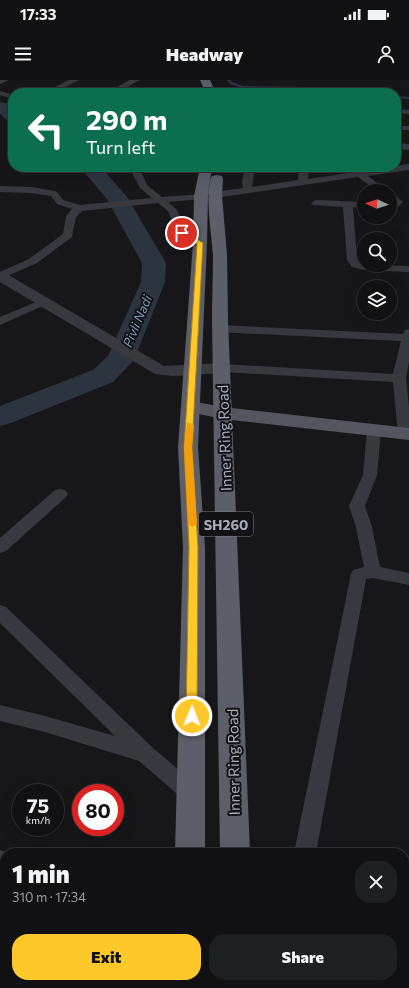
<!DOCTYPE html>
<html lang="en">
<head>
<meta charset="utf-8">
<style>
  :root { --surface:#111114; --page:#1e1f22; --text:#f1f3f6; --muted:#9c9da0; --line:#303134; --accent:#ffc82a }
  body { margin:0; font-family:Commissioner,sans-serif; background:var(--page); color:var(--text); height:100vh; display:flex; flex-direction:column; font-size:15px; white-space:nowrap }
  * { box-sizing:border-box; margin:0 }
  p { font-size:13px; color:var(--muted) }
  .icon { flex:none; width:22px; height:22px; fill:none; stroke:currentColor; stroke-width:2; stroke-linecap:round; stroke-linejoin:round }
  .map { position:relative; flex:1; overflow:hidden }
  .side { position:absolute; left:0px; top:768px; width:409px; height:140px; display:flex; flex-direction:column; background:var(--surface); border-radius:16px 16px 0 0; box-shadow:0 4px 16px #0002,0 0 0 1px var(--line) }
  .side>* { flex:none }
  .hud { position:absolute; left:8px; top:8px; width:393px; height:84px; border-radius:16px; box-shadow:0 4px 16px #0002,0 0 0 1px var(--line); background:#0b6e4f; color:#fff; overflow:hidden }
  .needle { width:26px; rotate:274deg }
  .buttons { position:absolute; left:357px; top:104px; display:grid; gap:8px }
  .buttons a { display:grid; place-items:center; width:40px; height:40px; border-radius:50%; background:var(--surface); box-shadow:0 4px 16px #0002,0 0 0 1px var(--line); font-size:20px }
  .speed { position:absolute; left:12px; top:704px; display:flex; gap:8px; font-size:20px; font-weight:700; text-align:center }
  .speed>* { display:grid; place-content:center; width:52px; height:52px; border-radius:50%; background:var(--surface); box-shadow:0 4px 16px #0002,0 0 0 1px var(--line); line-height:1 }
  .speed small { font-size:10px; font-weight:400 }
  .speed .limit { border:6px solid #d22; background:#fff; color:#111 }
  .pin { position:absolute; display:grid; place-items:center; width:34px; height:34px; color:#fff; margin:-17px; border:2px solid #fff; border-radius:50%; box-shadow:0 1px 4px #0007 }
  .me { position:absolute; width:44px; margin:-22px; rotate:1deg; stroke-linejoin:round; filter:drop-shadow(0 0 3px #0008) }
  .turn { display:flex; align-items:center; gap:14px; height:84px; padding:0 12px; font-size:18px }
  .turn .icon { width:52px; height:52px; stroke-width:2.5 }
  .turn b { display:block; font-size:28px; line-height:34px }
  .round { display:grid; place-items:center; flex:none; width:42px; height:42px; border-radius:16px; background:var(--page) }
  .head { display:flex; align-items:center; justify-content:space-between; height:68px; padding:0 12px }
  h1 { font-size:24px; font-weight:800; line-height:30px }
  .cta { display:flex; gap:8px; margin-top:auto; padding:8px 12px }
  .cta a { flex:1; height:46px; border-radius:16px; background:var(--accent); color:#111; font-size:16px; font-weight:800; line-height:46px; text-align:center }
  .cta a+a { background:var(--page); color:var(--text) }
  .status { display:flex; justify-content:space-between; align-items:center; height:28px; padding:0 20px; background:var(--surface); direction:ltr }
  .status svg { height:11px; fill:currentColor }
  header { display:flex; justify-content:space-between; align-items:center; height:52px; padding:0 12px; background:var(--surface); font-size:18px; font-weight:800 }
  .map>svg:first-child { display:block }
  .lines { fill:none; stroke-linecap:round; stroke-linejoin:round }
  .stream { fill:#2c353f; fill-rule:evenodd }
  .river { fill:#2c353f; fill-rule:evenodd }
  .minor { fill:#38383f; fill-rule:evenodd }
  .tertiary { fill:#38383f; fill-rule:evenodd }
  .primary { fill:#54555e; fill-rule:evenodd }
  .trunk { fill:#5c5e68; fill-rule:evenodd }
  .route { fill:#ffc82a; stroke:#a6821b }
  .slow { fill:#f59e0b }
  .labels { text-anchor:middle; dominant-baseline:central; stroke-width:4; stroke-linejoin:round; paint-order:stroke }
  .far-water-label { font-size:13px; font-style:italic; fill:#7c98b9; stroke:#121215 }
  .shield { fill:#121215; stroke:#7b7e89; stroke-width:1 }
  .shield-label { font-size:14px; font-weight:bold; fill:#a8acbb }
  .street-label { font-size:15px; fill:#a8acbb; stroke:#121215 }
</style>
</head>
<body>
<div class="status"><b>17:33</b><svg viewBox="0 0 49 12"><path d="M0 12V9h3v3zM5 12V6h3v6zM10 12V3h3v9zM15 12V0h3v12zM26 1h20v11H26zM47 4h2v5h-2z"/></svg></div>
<header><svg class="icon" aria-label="menu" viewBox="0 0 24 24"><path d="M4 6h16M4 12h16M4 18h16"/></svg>Headway<svg class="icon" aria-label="person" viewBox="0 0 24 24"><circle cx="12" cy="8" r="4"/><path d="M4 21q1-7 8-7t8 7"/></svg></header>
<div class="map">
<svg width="409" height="908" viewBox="0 0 409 908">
  <rect width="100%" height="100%" fill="#17171a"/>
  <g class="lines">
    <!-- stream -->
    <path class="stream" d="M227 0H230L232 2 243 6 305 7 346 13H338L305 9 243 8 230 4Z
      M396 16 409 17V19L396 18Z"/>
    <!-- river -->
    <path class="river" d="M0 22 10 24 13 27V41L7 40 0 34Z
      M80 87H101L127 117 166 183 165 202 134 280 113 302 11 343 0 346V326L93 290 108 276 141 202 142 183 107 119Z"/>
    <!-- minor -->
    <path class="minor" d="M0 0H9L0 4Z
      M69 0H79L53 13 45 12Z
      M130 0H140L116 13H106Z
      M0 11 13 15V19L0 15Z
      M396 29 409 30V34L396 33Z
      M396 46H409V50H396Z
      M396 63 409 64V70L396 69Z
      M409 84V90L368 96 388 111H377L358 97 215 118 210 115 215 112 243 108 242 102 245 87H255L252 107 298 100 299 87H309L308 99Z
      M129 87H139L147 105 162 117 204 114 206 116 201 119 168 122 177 130 186 151 204 161 205 163 204 165H196L178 155 168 131 158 123 82 131 76 137 72 157 37 183 0 199V192L29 179 63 154 66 136 72 129 57 124 51 116 32 113 0 112V106L32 107 54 111 57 112 63 120 80 125 152 118 140 108Z
      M390 113 393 114 403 122 397 128H390V122H392L390 121Z
      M316 120 364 122V128L353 127 357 180 364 185 409 186V192L365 190 352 187 347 180 343 127 313 125 311 123Z
      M43 219 47 220 49 222 47 224 0 245V237Z
      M221 245 403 254 405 250 409 249V282L406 298 409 328V357H400L398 354 393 302 222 292 217 291 216 288 217 285 222 284 393 294 401 261 217 252 215 249 217 246Z
      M374 346 379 347 381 350 377 395 365 426 372 447 380 487 409 493V505L373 498 366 499 316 773H294L351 494 353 490 364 487 356 447 349 426 363 395 367 350 369 347Z
      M60 409 65 410 68 414 65 418 6 471 0 473V458L55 410Z
      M0 525 6 527 154 669 198 706 201 713 198 720 191 722 184 720 139 681 45 652 0 641V625L45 636 115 656 0 543Z
      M0 770 9 773H5V793L0 791Z
      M404 860 409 862V886L404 884Z"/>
    <!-- tertiary -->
    <path class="tertiary" d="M0 192 5 193 164 286 222 283 228 285 230 288 228 291 222 293 173 296 155 294 0 202Z"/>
    <!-- primary -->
    <path class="primary" d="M191 321 223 327 409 348V360L223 339 184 331 182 327 184 323Z"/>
    <!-- trunk -->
    <path class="trunk" d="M200 0H210L216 13H206Z
      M200 87H212L208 116 207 163 198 367 205 467V773H175L183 467 178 367 193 163 194 116Z
      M217 95 222 96 223 99 222 115 227 175 228 240 250 773H220L212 240C212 219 213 197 213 175 212 158 204 109 212 96Z
      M152 903H186L185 908H151Z
      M212 903H246L245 908H211Z"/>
  </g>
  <!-- route -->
  <path class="route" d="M180 151H184L203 163 192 367 198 467 197 636 196 640 192 641 188 640 186 636 189 467 184 367 197 164 180 154Z"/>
  <!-- slow -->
  <path class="slow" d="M187 343H190L194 345 192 367 197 444 192 447 188 444 184 367Z"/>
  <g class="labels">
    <!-- far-water labels -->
    <g class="far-water-label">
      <text transform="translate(137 241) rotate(-67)">Pivli Nadi</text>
    </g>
    <!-- shield labels -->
    <rect class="shield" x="199" y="432" width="54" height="24" rx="3"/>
    <g class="shield-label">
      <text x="226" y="444">SH260</text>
    </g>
    <!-- street labels -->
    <g class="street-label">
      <text transform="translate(224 358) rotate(-92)">Inner Ring Road</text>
      <text transform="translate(233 682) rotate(-91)">Inner Ring Road</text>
    </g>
  </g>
</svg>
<div class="buttons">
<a><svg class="needle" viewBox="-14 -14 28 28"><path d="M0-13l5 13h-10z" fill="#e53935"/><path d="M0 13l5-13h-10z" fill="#9c9da0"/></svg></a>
<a><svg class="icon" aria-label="search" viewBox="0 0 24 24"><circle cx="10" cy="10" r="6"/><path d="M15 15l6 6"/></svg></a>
<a><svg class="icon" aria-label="layers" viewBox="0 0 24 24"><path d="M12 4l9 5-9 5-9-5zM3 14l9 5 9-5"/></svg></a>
</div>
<div class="speed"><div>75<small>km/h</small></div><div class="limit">80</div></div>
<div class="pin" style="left:182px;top:153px;background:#d93025"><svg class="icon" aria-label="arrive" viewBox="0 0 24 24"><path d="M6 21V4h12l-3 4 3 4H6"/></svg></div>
<svg class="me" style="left:192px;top:636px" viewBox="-20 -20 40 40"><circle r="17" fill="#ffc82a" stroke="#fff" stroke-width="3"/><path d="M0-11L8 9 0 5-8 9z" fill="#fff"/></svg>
<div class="hud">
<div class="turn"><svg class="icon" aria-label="left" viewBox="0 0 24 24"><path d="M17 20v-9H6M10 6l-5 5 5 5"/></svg><div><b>290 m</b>Turn left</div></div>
</div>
<section class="side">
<div class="head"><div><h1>1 min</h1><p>310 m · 17:34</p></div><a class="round"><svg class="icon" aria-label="close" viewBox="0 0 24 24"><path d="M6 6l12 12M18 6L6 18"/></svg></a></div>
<div class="cta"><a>Exit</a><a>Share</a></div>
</section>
</div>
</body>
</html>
